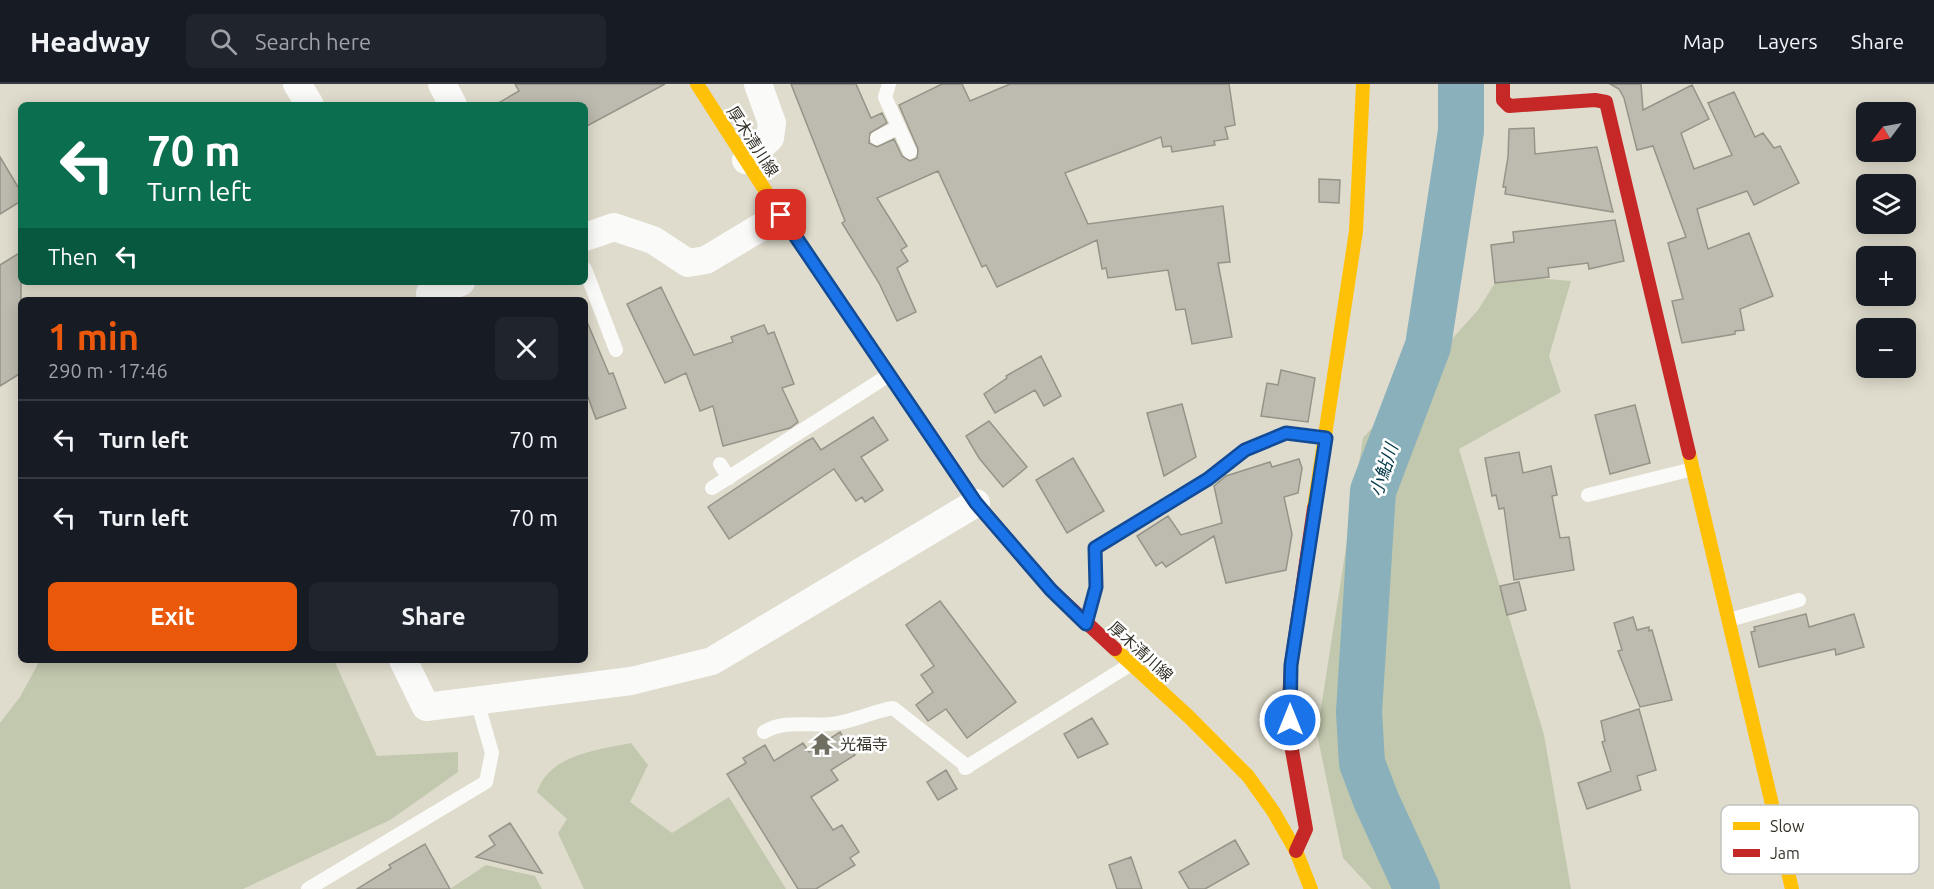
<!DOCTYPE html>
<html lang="en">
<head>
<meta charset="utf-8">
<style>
  :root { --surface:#171b24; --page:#20242c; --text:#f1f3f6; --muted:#9ea1a6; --line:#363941; --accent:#ea580c }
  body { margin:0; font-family:Ubuntu,"Noto Sans JP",sans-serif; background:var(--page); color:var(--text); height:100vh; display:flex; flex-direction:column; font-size:22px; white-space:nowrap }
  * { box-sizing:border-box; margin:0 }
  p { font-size:20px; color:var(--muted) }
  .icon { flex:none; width:33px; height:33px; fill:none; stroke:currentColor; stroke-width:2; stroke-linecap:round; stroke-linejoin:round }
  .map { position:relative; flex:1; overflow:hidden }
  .drawer { position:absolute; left:18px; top:213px; width:570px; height:366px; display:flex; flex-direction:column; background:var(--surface); border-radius:9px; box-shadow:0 3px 15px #0003 }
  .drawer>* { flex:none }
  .top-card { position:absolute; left:18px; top:18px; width:570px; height:183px; border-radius:9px; box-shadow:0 3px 15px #0003; background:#0b6e4f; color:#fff; overflow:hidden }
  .needle { width:39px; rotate:238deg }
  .buttons { position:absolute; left:1856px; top:18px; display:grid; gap:12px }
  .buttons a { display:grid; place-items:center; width:60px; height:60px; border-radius:9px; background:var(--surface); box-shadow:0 3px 15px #0003; font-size:30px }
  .pin { position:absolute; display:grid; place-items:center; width:51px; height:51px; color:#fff; margin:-26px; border-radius:12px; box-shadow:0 3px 9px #0006 }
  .me { position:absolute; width:66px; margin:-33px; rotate:0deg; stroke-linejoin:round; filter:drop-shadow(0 0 4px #0008) }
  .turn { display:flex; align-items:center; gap:21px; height:126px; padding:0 30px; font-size:27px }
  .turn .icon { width:78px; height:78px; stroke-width:2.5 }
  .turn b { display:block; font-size:42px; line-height:51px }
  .then { display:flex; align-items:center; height:57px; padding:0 30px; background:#0003; gap:12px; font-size:22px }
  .round { display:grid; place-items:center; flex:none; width:63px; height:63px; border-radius:9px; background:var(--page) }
  .summary { display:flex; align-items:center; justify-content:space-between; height:102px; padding:0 30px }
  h1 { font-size:36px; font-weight:700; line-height:45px; color:var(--accent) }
  .button { display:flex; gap:12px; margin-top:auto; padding:12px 30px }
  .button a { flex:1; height:69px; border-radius:9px; background:var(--accent); color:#fff; font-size:24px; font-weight:700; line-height:69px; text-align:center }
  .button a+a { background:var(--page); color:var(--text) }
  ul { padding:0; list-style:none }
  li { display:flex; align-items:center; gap:18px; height:78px; padding:0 30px; border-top:2px solid var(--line) }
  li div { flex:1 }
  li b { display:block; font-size:22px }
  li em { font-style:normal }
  header { display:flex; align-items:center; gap:36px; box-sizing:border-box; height:84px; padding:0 30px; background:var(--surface); border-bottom:2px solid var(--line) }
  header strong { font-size:28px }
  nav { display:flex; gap:33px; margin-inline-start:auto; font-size:21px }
  .search { width:420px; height:54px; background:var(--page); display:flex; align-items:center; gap:15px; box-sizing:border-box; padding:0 21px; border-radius:9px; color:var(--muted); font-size:22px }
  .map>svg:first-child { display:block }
  .green { fill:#c1c8ad }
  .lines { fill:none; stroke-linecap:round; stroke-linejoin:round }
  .river { stroke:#89b0bb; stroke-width:46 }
  .building { fill:#bdbbaf; stroke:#969388; stroke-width:1.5 }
  .lane { stroke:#fafaf8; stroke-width:14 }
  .street { stroke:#fafaf8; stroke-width:28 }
  .slow { stroke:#ffc107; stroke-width:14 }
  .jam { stroke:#c62828; stroke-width:14 }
  .route-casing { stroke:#114b97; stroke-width:15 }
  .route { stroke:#1a73e8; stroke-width:10 }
  .labels { text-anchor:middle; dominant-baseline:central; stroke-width:5; stroke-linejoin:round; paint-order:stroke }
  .street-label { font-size:16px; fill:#343227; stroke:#fff }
  .poi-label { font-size:16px; fill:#343227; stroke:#fff; text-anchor:start }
  .water-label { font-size:18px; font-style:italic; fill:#043a4a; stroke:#fff }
  .key { fill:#fff; stroke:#c2c2be; stroke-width:1.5 }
  .key-label { font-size:16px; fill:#343227 }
</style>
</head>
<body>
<header>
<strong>Headway</strong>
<div class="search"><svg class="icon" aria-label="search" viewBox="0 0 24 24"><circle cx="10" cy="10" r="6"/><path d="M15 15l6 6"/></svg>Search here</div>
<nav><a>Map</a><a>Layers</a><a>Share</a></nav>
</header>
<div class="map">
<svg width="1934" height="805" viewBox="0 0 1934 805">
  <rect width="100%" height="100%" fill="#dfdccd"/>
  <!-- green -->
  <path class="green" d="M1500 191 1571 197 1549 272 1561 308 1459 365 1544 651 1571 805H1372L1343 774 1317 650 1363 354 1478 226Z
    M40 576H334L377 672 458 668V688L390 736 243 805H0V639L20 613Z
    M631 659 648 681 630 718 672 749 729 713 786 805H584L558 749 567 735 537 708C550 670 597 666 631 659Z
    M486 781 535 792 542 805H450Z"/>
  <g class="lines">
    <!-- river -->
    <path class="river" d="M1417 805 1376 716 1362 679 1359 628 1373 407 1428 262 1461 47V0"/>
  </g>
  <!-- building -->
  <path class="building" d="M515 0H665L585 43V21H495L519 7Z
    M791 0H856L871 34 882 29 887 39 870 49 869 59 877 63 894 55 902 72 910 77 917 74 918 65 899 21 942 0H962L970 17 1010 0H1229L1235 41 1225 43 1228 55 1214 57 1215 61 1172 68 1171 62 1163 63 1161 53 1065 89 1088 140 1223 122 1230 178 1218 179 1232 253 1192 260 1185 225 1176 226 1168 186 1108 194 1106 184 1102 185 1097 156 997 203 986 181 982 183 938 87 877 114 907 162 901 166 908 177 897 184 916 228 897 237 879 199 842 139 845 137Z
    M1610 0H1641L1643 26 1692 1 1709 35 1681 49 1694 85 1732 71 1708 19 1734 8 1755 53 1763 49 1774 64 1780 62 1799 99 1754 121 1747 107 1697 125 1708 165 1749 149 1773 212 1740 225 1744 246 1735 247V250L1682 259 1672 217 1683 215 1668 159 1686 153 1653 62 1637 66 1624 14 1619 5Z
    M1534 44 1535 70 1597 63 1613 128 1505 110 1506 103H1503L1508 73 1509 45Z
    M0 73 21 108V117L0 130Z
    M1319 95 1340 96 1339 119 1319 118Z
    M1615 136 1624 177 1589 185 1588 179 1548 184 1549 193 1495 199 1491 161 1514 158 1513 148Z
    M21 168V289L0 302V181Z
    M661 203 694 271 733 258 731 253 764 241 768 250 774 248 794 300 782 304 798 338 790 344 723 362 713 322 700 327 686 289 665 299 627 220Z
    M585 233 609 290 613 289 626 324 596 335 585 305Z
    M1041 272 1061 312 1044 322 1035 306 995 329 984 310 1007 294 1006 292Z
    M1281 286 1315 294 1308 338 1261 332 1267 299 1278 301Z
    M1182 320 1196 373 1164 392 1147 329Z
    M1635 321 1650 379 1610 390 1595 331Z
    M873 333 888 356 861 373 883 406 865 418 862 413 856 417 834 385 729 455 708 423 807 357 813 354 821 366Z
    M989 337 1027 383 1003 403 979 374 966 352Z
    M1519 368 1523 389 1551 382 1557 411 1552 412 1560 454 1569 453 1574 486 1514 496 1504 424 1499 425 1496 411 1492 412 1485 374Z
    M1073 374 1104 427 1067 449 1036 396Z
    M1299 375 1302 384 1298 409 1284 413 1292 450 1286 486 1226 499 1214 452 1166 483 1162 478 1156 482 1137 452 1168 432 1181 451 1222 439 1214 402 1226 392 1270 378 1272 383Z
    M1519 498 1526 526 1507 531 1500 502Z
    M940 517 1016 618 967 654 946 625 928 637 916 621 933 608 921 591 934 582 906 541Z
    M1806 530 1809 543 1854 530 1864 563 1836 571 1835 565 1759 583 1751 548 1755 547 1754 543Z
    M1633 533 1637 546 1649 543V547L1652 546 1672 616 1640 623 1618 567 1622 566 1614 539Z
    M1639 625 1656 686 1637 692 1641 706 1587 725 1578 699 1611 687 1602 658 1605 657 1601 637Z
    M1092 634 1108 660 1078 674 1064 650Z
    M840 648 855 671 831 686 838 696 811 713 833 746 842 741 859 768 850 774 855 781 816 805H798L727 690 746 679 743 674 765 661 774 677 803 659 809 668Z
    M946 686 957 705 938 716 927 698Z
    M510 739 542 789 476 773 495 761 489 752Z
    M1235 756 1249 780 1205 805H1189L1179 788Z
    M425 760 450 805H357L391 784 389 781Z
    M1131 773 1142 805H1117L1109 781Z"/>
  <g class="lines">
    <!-- lane -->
    <path class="lane" d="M889 0 885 13 910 68
      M877 54 899 43
      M585 185 616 266
      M720 380 729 394
      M712 404 889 291
      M1588 411 1693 385
      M1729 536 1799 516
      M1087 538 1096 503 1095 464 1208 395 1245 366 1286 349 1325 353
      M764 648C787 634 813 644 838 639 857 636 874 627 893 624L968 683
      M965 684 1131 580
      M308 805 486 698 492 669 477 617"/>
    <!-- street -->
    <path class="street" d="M297 0 310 21
      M442 0 453 21
      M746 76 770 54 772 39 758 0
      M585 153 614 143 653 156 688 179 706 176 781 131
      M430 209 461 198
      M403 576 426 623 631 597 712 577 976 419"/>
    <!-- slow -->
    <path class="slow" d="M697 0 781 131 918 333
      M1689 369 1792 805
      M1314 424 1356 147 1363 0
      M1115 565 1188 632 1248 692 1273 727 1296 767 1311 805"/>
    <!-- jam -->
    <path class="jam" d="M1503 0V16L1509 22 1595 16 1606 18 1689 369
      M918 333 976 419 1051 506 1115 565
      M1296 767 1306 745 1290 655 1289 618 1291 581 1314 424"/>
  </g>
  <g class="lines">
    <!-- route casing -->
    <g class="route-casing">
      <path id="route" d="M781 131 976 419 1051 506 1086 540 1096 503 1095 464 1208 395 1245 366 1286 349 1326 354 1291 581 1290 636"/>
    </g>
    <!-- route -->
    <use href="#route" class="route"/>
  </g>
  <!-- icons -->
  <defs>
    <g id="temple-bare" transform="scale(1.8)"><path d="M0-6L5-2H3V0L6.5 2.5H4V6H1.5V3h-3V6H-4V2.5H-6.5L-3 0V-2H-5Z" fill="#706e61" stroke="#fff" stroke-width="2.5" paint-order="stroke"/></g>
  </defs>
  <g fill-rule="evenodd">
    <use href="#temple-bare" x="822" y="660"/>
  </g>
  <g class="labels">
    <!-- street labels -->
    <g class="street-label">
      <text transform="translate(753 57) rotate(57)">厚木清川線</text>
      <text transform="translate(1141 567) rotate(42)">厚木清川線</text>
    </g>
    <!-- poi labels -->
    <g class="poi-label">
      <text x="840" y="660">光福寺</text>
    </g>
    <!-- water labels -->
    <g class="water-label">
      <text transform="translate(1383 386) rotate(-72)">小鮎川</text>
    </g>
  </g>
  <!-- legend -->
  <rect x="1721" y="721" width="198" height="69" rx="9" class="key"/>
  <rect x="1733" y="738" width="27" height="8" fill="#ffc107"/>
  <rect x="1733" y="765" width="27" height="8" fill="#c62828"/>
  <g class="key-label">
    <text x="1770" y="748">Slow</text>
    <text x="1770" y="775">Jam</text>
  </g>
</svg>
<div class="buttons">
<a><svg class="needle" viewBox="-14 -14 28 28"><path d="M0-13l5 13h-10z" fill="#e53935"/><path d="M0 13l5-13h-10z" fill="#9ea1a6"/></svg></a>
<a><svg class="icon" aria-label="layers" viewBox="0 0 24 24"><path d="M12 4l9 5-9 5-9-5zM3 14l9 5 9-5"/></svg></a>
<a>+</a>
<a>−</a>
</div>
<div class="pin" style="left:781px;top:131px;background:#d93025"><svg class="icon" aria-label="arrive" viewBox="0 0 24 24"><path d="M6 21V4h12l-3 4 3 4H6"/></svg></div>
<svg class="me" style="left:1290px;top:636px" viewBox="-20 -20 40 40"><circle r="17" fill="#1a73e8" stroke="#fff" stroke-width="3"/><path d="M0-11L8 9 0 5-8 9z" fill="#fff"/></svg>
<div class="top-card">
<div class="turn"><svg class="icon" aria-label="left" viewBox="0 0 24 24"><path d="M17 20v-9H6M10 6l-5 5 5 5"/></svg><div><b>70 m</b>Turn left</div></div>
<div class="then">Then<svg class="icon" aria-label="left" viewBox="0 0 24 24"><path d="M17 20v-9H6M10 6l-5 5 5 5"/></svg></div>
</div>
<section class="drawer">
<div class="summary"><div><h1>1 min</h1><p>290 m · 17:46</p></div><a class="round"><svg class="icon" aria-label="close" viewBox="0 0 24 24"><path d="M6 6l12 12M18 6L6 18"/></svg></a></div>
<ul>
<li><svg class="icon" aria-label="left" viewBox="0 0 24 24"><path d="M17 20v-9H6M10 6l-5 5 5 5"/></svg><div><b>Turn left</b></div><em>70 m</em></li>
<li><svg class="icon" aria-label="left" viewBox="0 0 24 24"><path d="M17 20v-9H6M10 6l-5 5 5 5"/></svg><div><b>Turn left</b></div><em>70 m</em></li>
</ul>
<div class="button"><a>Exit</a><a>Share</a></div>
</section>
</div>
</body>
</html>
